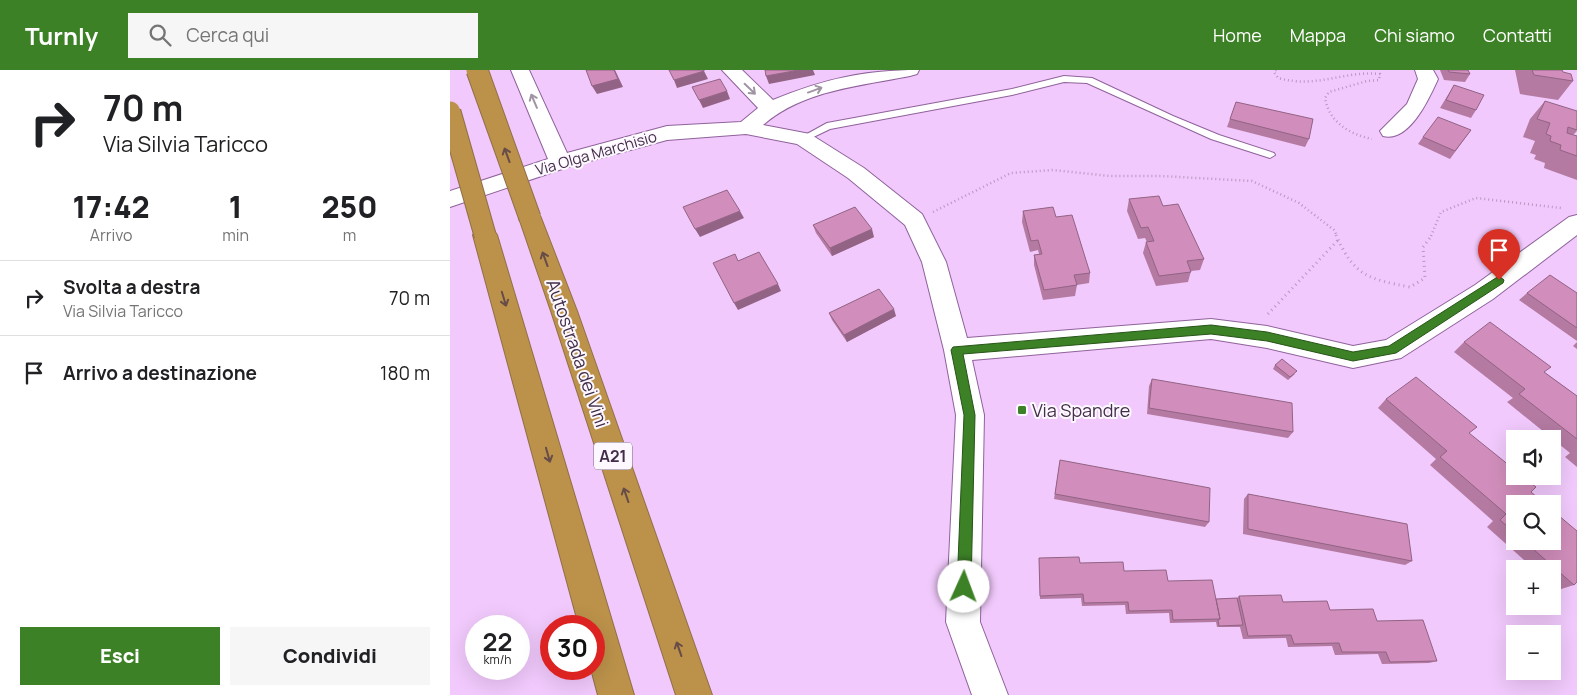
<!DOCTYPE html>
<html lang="it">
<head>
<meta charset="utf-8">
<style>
  :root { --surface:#fff; --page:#f6f6f6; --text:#202124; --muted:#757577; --line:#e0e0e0; --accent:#3c8125 }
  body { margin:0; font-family:Manrope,sans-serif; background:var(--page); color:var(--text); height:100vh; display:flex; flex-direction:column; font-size:19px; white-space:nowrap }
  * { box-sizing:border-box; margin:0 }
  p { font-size:16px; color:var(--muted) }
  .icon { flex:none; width:28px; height:28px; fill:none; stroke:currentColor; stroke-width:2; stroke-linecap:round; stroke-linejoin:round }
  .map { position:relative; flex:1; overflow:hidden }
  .panel { display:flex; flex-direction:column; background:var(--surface); width:450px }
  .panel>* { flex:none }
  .banner { background:#fff; color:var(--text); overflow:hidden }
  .controls { position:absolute; left:1056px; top:360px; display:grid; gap:10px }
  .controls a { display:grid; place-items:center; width:55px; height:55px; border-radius:0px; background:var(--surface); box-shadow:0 5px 20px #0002; font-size:25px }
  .speed { position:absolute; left:15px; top:545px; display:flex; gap:10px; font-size:25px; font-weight:700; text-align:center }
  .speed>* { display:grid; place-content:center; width:65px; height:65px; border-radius:50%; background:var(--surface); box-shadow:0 5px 20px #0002; line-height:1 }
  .speed small { font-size:12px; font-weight:400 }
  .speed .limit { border:8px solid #d22; background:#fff; color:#111 }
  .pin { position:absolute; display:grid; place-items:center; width:42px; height:42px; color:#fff; margin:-51px -21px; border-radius:50% 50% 50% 0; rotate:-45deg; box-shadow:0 0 5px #0007 }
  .pin .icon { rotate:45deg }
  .me { position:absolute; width:55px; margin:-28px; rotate:2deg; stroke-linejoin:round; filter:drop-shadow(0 0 4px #0008) }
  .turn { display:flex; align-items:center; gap:18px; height:105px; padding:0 20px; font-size:22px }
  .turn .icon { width:65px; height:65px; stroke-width:2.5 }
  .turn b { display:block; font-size:35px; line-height:42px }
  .eta { display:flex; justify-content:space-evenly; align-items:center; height:85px; text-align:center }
  .eta b { font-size:30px; font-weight:800; line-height:35px }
  .button { display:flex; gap:10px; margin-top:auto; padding:10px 20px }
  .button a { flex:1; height:58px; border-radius:0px; background:var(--accent); color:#fff; font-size:20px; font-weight:800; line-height:58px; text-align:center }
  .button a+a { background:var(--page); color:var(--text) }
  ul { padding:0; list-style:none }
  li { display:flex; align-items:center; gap:15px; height:75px; padding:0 20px; border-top:1px solid var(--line) }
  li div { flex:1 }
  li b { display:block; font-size:19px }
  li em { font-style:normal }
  header { display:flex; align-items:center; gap:30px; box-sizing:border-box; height:70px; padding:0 25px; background:var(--accent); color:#fff }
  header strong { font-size:24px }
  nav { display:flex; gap:28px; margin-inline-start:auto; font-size:18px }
  .search { width:350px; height:45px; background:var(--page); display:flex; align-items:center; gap:12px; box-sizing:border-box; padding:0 18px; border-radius:0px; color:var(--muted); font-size:19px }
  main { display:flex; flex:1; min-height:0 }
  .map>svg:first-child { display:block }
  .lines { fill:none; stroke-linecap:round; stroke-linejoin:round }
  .lane-casing { stroke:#8f629b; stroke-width:2 }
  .street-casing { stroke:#8f629b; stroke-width:2 }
  .highway-casing { stroke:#916f49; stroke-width:2 }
  .path-far1 { stroke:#b997c2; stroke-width:2.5; stroke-dasharray:1 3; stroke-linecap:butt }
  .path { stroke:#b997c2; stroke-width:3; stroke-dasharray:1 4; stroke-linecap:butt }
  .lane { fill:#fff; fill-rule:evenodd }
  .street { fill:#fff; fill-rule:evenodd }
  .highway { fill:#bc924a; fill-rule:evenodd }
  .highway-bridge-casing { stroke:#916f49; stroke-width:23; stroke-linecap:butt }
  .highway-bridge { stroke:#bc924a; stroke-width:21 }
  .wall { fill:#b47aa2 }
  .shaded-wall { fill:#926384 }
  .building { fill:#d18ebc; stroke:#926384 }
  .oneway { stroke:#a096a3 }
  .oneway2 { stroke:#674c48 }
  .route { fill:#3c8125; stroke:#275418 }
  .poi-dot { fill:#3c8125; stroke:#fdf8ff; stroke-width:2 }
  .labels { text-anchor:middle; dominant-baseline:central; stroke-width:4; stroke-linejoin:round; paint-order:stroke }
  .far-street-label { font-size:15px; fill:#422e47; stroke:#fdf8ff }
  .shield { fill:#fdf8ff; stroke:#7a6b7e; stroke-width:1 }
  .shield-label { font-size:16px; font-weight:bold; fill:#422e47 }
  .street-label { font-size:18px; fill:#422e47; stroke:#fdf8ff }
  .poi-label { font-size:18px; fill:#422e47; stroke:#fdf8ff; text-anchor:start }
</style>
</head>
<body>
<header>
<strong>Turnly</strong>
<div class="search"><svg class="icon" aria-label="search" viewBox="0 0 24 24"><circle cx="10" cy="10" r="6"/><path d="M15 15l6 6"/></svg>Cerca qui</div>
<nav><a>Home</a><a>Mappa</a><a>Chi siamo</a><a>Contatti</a></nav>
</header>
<main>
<section class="panel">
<div class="banner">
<div class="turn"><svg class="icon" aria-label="right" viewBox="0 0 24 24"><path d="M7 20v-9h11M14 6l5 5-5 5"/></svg><div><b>70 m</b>Via Silvia Taricco</div></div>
</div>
<div class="eta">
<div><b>17:42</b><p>Arrivo</p></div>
<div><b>1</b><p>min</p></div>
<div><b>250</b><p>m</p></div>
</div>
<ul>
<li><svg class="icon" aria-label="right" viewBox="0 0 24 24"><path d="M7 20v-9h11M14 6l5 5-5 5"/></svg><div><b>Svolta a destra</b><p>Via Silvia Taricco</p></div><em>70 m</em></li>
<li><svg class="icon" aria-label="arrive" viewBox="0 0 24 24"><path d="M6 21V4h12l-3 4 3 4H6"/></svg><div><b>Arrivo a destinazione</b></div><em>180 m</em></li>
</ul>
<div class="button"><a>Esci</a><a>Condividi</a></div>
</section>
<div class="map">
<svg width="1127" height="625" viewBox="0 0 1127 625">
  <rect width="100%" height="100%" fill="#f1c9fc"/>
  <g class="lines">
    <!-- lane casing -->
    <g class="lane-casing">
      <path id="lane" d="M614 6 642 8 723 46 769 65 824 83 825 85 820 88 761 69 637 13 614 12 562 25 380 59 353 72 348 69 377 53 562 19Z"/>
    </g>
    <!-- street casing -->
    <g class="street-casing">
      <path id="street" d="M61 0H79L117 83 217 56 291 52 308 38 272 0H292L323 30C373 9 415 0 469 0L467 4 460 6C410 16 353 20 313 55L360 64 414 98 472 144 496 192 517 268 761 249 817 256 903 276 936 270 1025 215 1119 147 1127 145V165L1043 229 951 288 903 298 817 278 761 269 522 290 534 345 530 552 558 625H522L496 552 506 345 494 280 472 192 455 155 398 108 347 74 296 64 217 70 118 97 0 137V121L98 89Z
        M965 0H983L988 9C979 29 959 73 933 66L930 61 957 34 968 9Z"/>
    </g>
    <!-- highway casing -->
    <g class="highway-casing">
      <path id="highway" d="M80 140 88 142 91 148 127 241 262 625H226L101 241 69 148 72 142Z
        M35 157 43 159 47 165 184 625H148L141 599H144V556H129L23 165 27 159Z"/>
    </g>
    <!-- path-far1 -->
    <path class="path-far1" d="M826 0 824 2 828 8C869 19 894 0 930 4L929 10 917 11 879 22 875 28C879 52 899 64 922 69
      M483 142 561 103 603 100 660 106H711L802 111 849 133 884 160 887 166
      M981 166 991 142 1026 128 1111 138"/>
    <!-- path -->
    <path class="path" d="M886 165C904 206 918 209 960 217L975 208 973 177 982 165
      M818 244 888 170"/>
    <!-- lane -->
    <use href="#lane" class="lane"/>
    <!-- street -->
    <use href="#street" class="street"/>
    <!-- highway -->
    <use href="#highway" class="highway"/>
    <!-- highway-bridge casing -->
    <g class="highway-bridge-casing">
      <path id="highway-bridge" d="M27 0 80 148
        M0 42 35 165"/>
    </g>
    <!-- highway-bridge -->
    <use href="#highway-bridge" class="highway-bridge"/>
  </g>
  <!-- wall -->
  <path class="wall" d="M990 0H1018L1020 4 1015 12 994 10Z
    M1065 0H1112L1113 2 1123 11 1108 30 1070 24Z
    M1004 15 1026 40 1021 48 990 38Z
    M1095 31 1127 61 1123 65 1127 66V110L1094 98 1095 93 1084 89 1086 85 1080 83 1085 71 1073 67 1080 49Z
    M786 32 859 69 855 77 777 57Z
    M1021 60 1000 89 968 74 973 67Z
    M679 129 713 136 754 189 750 200 741 201 738 212 706 216 693 183 696 172H697L695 168 688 169 677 141Z
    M573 141 606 147 640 203 639 213 627 215 625 226 593 230 584 195V185L589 184 588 180 580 182 572 152Z
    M363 155 424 167 382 186 366 163Z
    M1077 223H1127V271L1069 230Z
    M379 243 446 246 397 272 382 250Z
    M1014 272 1094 302 1127 326V397L1115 387 1120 383 1057 332 1063 328 1004 282Z
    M1127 272V279L1123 276Z
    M825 295 845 304 838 310 823 299Z
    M702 309 843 362 838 368 697 344 699 316Z
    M936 329 1019 363 1065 434V471H1102L1124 515 1108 520 1102 515V499H1084L1037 457 1043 451 980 395 986 389 928 338Z
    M610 390 759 452 755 457 604 429Z
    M798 424 962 491 955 495 793 464 794 429Z
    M589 488 630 493 674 501 718 511 766 529 787 528 789 526 833 532 880 540 927 551 987 591 979 593 932 594 928 584 885 585 882 576 838 577 836 568 793 569 790 557H767L766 552 720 553 719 543 676 544 675 535 632 536 631 528 590 529Z"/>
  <!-- shaded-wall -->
  <path class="shaded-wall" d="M164 0H165L173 17 147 24 142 16Z
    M349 0H363L365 5 319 14 316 6Z
    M254 1 258 9 227 18 224 10Z
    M277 21 280 29 253 38 249 30Z
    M290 141 294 148 250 167 245 159Z
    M422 159 424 167 382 186 380 178Z
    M328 214 331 221 288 240 284 233Z
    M444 239 446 246 397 272 394 265Z"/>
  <!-- building -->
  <path class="building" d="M136 0H164L168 9 142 16Z
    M219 0H254V1L224 10Z
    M315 0H349L316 6Z
    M998 0H1018L1020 4 999 2Z
    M1082 0H1112L1113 2 1121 4 1123 11 1084 5Z
    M270 9 277 21 249 30 242 17Z
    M1004 15 1034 25 1026 40 996 30Z
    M1095 31 1127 41V60L1118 57 1117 63 1127 66V86L1110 80 1111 75 1100 71 1101 66 1096 64 1100 53 1087 49Z
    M786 32 863 49 859 69 780 49Z
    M988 47 1021 60 1005 81 973 67Z
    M277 120 290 141 245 159 233 137Z
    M709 126 713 136 728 134 754 189 737 191 741 202 709 206 696 172 704 171 698 157 691 158 679 129Z
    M405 137 422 159 380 178 363 155Z
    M603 137 606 147 622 145 640 203 624 205 627 215 594 220 584 185 592 184 588 170 581 171 573 141Z
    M309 182 328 214 284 233 263 193 285 184 288 191Z
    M1100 205 1127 223V258L1077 223Z
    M429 219 444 239 394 265 379 243Z
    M1040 252 1101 297 1094 302 1127 326V369L1069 324 1075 319 1014 272Z
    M832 289 847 301 840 307 825 295Z
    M966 307 1027 357 1019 363 1065 400V406H1072L1086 417 1081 422 1095 434H1065V463L1050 450 1056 444 990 387 997 381 936 329Z
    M702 309 842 333 843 362 699 338Z
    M610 390 760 418 759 452 605 424Z
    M798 424 957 454 962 491 798 459Z
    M1102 440 1127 461V512L1124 515 1074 471H1102Z
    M629 487 630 493 673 492 674 501 716 500 718 511 762 510 770 549 723 550 722 540 679 541 678 532 634 533 633 524 590 526 589 488Z
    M831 525 833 532 877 531 880 540 923 539 927 551 973 550 987 591 940 592 936 582H892L889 573 844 574 841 565 798 566 789 526Z
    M787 528 793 555 769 556 768 550 770 549 766 529Z"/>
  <!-- one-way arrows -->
  <defs><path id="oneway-shaft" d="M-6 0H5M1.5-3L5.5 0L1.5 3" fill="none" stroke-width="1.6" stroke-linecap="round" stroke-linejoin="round" transform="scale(1.25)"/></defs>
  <g class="oneway">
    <use href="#oneway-shaft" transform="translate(300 19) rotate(44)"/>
    <use href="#oneway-shaft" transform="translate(365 20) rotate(-20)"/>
    <use href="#oneway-shaft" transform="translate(84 31) rotate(-113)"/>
  </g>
  <g class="oneway2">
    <use href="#oneway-shaft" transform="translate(57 85) rotate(-110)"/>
    <use href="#oneway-shaft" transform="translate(95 189) rotate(-110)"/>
    <use href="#oneway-shaft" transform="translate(54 229) rotate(73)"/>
    <use href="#oneway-shaft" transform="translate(98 385) rotate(74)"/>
    <use href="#oneway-shaft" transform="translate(176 425) rotate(-109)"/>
    <use href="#oneway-shaft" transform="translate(229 579) rotate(-109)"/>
  </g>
  <!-- route -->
  <path class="route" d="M1049 206 1054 210 1053 213 946 283 903 291 817 271 761 264 513 284 525 345 521 517 519 522 514 524 509 522 507 517 514 345 501 280 503 277 761 255 817 262 903 282 939 276Z"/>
  <!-- markers -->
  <rect class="poi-dot" x="567" y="335" width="10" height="10" rx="2.5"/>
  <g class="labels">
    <!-- far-street labels -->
    <g class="far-street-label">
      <text transform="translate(146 83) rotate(-16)">Via Olga Marchisio</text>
    </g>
    <!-- shield labels -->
    <rect class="shield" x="144" y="372.5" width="38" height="27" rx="4"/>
    <g class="shield-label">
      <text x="163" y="386">A21</text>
    </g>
    <!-- street labels -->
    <g class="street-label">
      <text transform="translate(128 283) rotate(71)">Autostrada dei Vini</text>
    </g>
    <!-- poi labels -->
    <g class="poi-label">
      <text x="582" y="340">Via Spandre</text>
    </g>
  </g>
</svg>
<div class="controls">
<a><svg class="icon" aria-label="sound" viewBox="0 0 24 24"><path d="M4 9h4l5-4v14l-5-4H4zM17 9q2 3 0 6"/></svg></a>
<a><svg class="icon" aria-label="search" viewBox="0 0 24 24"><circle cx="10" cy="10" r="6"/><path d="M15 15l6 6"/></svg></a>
<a>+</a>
<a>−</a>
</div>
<div class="speed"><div>22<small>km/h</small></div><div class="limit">30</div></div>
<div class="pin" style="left:1049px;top:210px;background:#d93025"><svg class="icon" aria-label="arrive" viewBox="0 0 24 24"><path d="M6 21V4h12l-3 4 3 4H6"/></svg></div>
<svg class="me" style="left:514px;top:517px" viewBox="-20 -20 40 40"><circle r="19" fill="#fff"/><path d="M0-13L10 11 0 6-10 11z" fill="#3c8125"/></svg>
</div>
</main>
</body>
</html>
